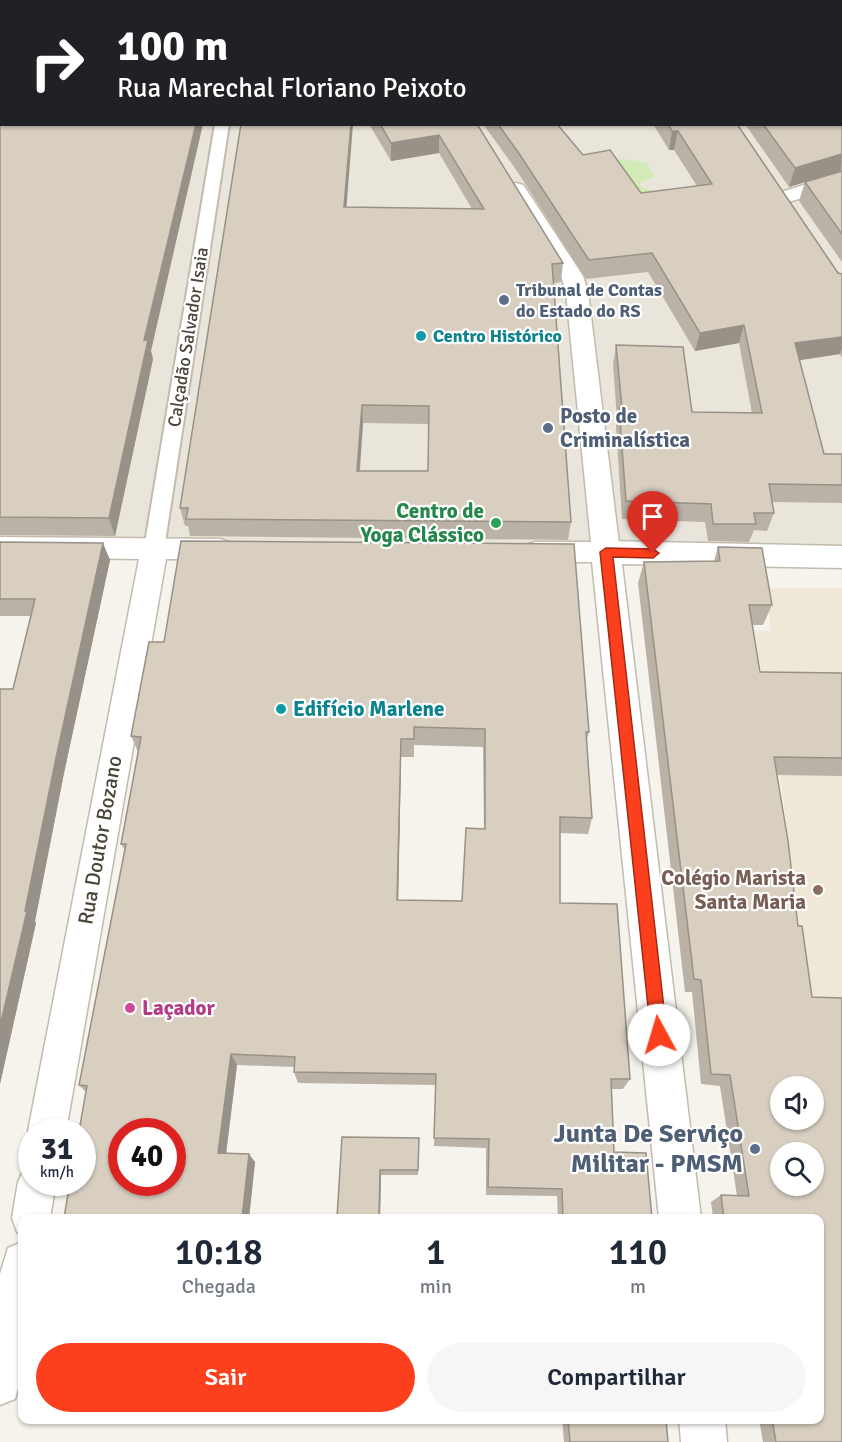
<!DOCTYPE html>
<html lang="pt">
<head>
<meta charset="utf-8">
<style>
  :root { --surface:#fff; --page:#f6f6f7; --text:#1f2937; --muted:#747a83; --accent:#fc3f1d }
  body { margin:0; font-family:Signika,sans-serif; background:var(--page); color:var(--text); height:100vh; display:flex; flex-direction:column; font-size:22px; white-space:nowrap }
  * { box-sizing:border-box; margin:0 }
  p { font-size:20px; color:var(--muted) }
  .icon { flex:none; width:33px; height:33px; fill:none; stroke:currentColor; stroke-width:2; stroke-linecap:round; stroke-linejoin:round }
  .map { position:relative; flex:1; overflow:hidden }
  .drawer { position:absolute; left:18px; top:1214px; width:806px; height:210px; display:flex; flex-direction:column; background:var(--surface); border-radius:12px; box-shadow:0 2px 4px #0004 }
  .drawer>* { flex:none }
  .hud { position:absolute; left:0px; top:0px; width:843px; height:126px; box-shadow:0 2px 4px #0004; background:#202124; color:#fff; overflow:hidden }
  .buttons { position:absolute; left:770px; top:1076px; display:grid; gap:12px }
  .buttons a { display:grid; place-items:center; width:54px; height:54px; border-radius:50%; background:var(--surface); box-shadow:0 2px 4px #0004; font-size:30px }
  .speed { position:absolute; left:18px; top:1118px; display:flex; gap:12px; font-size:30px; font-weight:700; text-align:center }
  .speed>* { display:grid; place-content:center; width:78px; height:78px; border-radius:50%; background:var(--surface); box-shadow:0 2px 4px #0004; line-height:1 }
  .speed small { font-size:15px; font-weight:400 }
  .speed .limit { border:9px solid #d22; background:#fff; color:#111 }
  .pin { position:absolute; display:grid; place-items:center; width:51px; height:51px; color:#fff; margin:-62px -26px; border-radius:50% 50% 50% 0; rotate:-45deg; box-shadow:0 0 6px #0007 }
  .pin .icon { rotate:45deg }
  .me { position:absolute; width:66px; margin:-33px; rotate:354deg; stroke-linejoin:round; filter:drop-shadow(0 0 4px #0008) }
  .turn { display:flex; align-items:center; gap:21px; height:126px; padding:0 18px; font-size:27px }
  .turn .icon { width:78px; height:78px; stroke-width:2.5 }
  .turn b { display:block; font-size:42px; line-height:51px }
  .eta { display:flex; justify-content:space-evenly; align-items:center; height:102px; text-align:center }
  .eta b { font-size:36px; font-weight:600; line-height:42px }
  .cta { display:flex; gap:12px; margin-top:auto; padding:12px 18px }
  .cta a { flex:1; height:69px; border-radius:36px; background:var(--accent); color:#fff; font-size:24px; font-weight:600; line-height:69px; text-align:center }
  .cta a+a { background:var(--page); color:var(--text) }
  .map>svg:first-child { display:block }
  .residential { fill:#eae5da; fill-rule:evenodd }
  .education { fill:#efe8d6 }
  .green { fill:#d2eab5 }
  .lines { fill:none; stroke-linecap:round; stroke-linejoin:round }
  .pedestrian-casing { stroke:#c2bbae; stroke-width:4 }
  .minor-casing { stroke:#c2bbae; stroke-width:3 }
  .tertiary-casing { stroke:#c2bbae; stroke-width:3 }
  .pedestrian { fill:#fff; fill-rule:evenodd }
  .minor { fill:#fff; fill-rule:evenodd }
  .tertiary { fill:#fff; fill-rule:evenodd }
  .wall { fill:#bab2a6; fill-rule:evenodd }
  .shaded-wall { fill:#979187 }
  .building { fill:#d8cfc1; stroke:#979187; stroke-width:1.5; fill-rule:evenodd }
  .route { fill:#fc3f1d; stroke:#a42913; stroke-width:1.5 }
  .service-dot { fill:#5c6f8a; stroke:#fff; stroke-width:2 }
  .culture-dot { fill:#0f9aa8; stroke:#fff; stroke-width:2 }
  .leisure-dot { fill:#2e9e5b; stroke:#fff; stroke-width:2 }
  .education-dot { fill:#8d6e63; stroke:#fff; stroke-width:2 }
  .hotel-dot { fill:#d1479c; stroke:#fff; stroke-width:2 }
  .labels { text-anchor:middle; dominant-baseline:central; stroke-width:4.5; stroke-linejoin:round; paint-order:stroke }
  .far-service-label { font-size:18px; font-weight:bold; fill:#4e5e75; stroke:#fff; text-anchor:start }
  .far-culture-label { font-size:18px; font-weight:bold; fill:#0d838f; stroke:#fff; text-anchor:start }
  .far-street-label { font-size:18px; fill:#4b4439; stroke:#fff }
  .service-label { font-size:21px; font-weight:bold; fill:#4e5e75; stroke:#fff; text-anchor:start }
  .leisure-label { font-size:21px; font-weight:bold; fill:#27864d; stroke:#fff; text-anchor:end }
  .culture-label { font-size:21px; font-weight:bold; fill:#0d838f; stroke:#fff; text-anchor:start }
  .street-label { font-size:21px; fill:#4b4439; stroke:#fff }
  .education-label { font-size:21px; font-weight:bold; fill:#785e54; stroke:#fff; text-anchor:end }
  .hotel-label { font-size:21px; font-weight:bold; fill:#b23c85; stroke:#fff; text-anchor:start }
  .near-service-label { font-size:26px; font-weight:bold; fill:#4e5e75; stroke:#fff; text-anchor:end }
</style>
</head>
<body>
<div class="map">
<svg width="842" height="1442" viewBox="0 0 842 1442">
  <rect width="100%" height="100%" fill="#f6f3ec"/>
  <!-- residential -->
  <path class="residential" d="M0 0H842V557L0 547ZM2 2H842V124H2Z"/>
  <!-- education -->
  <path class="education" d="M767 588H842V1006L809 1005 780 775 754 630 771 631Z"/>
  <!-- green -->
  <path class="green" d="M620 159 646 162 655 177 641 182 640 186 657 192 653 196 626 188 611 162Z"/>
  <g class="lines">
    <!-- pedestrian casing -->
    <g class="pedestrian-casing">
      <path id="pedestrian" d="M235 0H249V2H235Z
        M215 124H229L164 549 161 554 154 557 147 554 144 549Z"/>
    </g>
    <!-- minor casing -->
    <g class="minor-casing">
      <path id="minor" d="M842 173V186L782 204 775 202 772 198 775 194Z
        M516 183 523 185 526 189 583 276 588 292 620 552 616 559 606 562H535L525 559 521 552 525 545 535 542H591L566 292 561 276 506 189 509 185Z
        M0 537 220 539 230 542 234 549 230 556 220 559H166L66 1131H32V1138L28 1131 139 559 0 557Z
        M32 1165V1182H56L50 1218H22V1234L17 1232 12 1218 18 1182 24 1169Z
        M22 1242V1374L15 1399 0 1405V1274L8 1248Z"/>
    </g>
    <!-- tertiary casing -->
    <g class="tertiary-casing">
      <path id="tertiary" d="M30 0H50L30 2Z
        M0 2H2V14H0Z
        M0 55H2V67H0Z
        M606 541 842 546V568L622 564 701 1218H659L591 552 595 544Z
        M679 1419H725L727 1442H681Z"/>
    </g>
    <!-- pedestrian -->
    <use href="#pedestrian" class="pedestrian"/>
    <!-- minor -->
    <use href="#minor" class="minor"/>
    <!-- tertiary -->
    <use href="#tertiary" class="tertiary"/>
  </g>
  <!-- wall -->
  <path class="wall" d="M257 0H842V262L799 201 805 182 841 171 789 187 745 124H842V2H257Z
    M0 72 151 351 153 359 115 536 0 535Z
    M369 124H477L563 263 561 282 554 283 571 522 568 540 190 536 188 526H185L180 508 347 207 472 209 439 153 391 161ZM363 423 428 424V471H360Z
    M483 124H557L583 155 641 193 697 186 674 150H669L653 124H737L838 273 842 274V358L840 354 799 360 824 454H842V503L772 502 774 513 767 531 754 530 749 542 708 541 705 522 622 519 616 426 617 419 613 364 616 345 692 412 752 413 739 343 695 351 648 272 586 279 517 171Z
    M0 542 110 560 64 773 35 921 36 923 0 1084 13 689 31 616H0Z
    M718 547 772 605 763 625H752L760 672 842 673V776L777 775 842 1442H763L759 1419H819V1218H713L711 1202 721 1195 737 1196 720 1086 701 1084 692 992H685L638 583 644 562 714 561Z
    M149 642 589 732 586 742 592 818 588 834 560 833V903L630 1079 623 1089H611L614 1152 652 1218H558L557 1196 486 1195V1148L434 1146 436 1085 298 1083 294 1072V1067L237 1065 226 1154 255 1162 249 1218H64L86 1092 79 1085 125 850 121 844 138 752 131 736ZM414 745 483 747 484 829 462 901 398 900 401 757H414Z
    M342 1137 419 1138 418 1175H381L380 1218H337Z
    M562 1419H666L668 1442H564Z"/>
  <!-- shaded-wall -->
  <path class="shaded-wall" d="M196 124H203L151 351 153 359 115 536 109 518 144 340Z
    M351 124H353L345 226 344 207Z
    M672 131H678L674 150H669Z
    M439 135V153L391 161V143Z
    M842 154 841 171 789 187 795 168Z
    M744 325 739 343 695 351 700 333Z
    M842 337V348L840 354 788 362 795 343Z
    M362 405 363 423 358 489 357 471Z
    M103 543 110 560 64 773 35 921 36 923 0 1084V1026L56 758Z
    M401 739V757L398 914 397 900Z
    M231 1054 237 1065 225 1162 218 1153Z
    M249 1154 255 1162 249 1218H242Z
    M380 1170 381 1175 380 1218H379Z"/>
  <!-- building -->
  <path class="building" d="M490 0H842V154L795 168 763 124H842V2H490Z
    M2 71V124H196L144 340H148L109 518 0 517V72Z
    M241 124H351L344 207 484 209 439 135 391 143 380 124H477L563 263 552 264 571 522 186 519 188 508H180ZM362 405 429 406 428 471H357Z
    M498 124H557L583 155 610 150 641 193 712 184 678 131H672L668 124H737L838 273 842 274V337L795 343 824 454H842V485L769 484 774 513H754L756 524H713L711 504 626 501 619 408H622L616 345 683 347 692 412 762 413 744 325 700 333 652 253 589 260 518 152Z
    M842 171V234L805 182Z
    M181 541 574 544 589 732H586L592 818 560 817V903L617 904 630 1079H611L614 1152 646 1153 652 1218H563L562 1189 488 1187 489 1139 434 1138 436 1074 294 1072 295 1057 231 1054 218 1153 249 1154 242 1218H64L70 1182H82V1131H79L87 1086 79 1085 126 844H121L141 737 131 736 149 642H164ZM414 727 485 729V829L466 828 462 901 397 900 401 739H414ZM122 1131H172V1182H122Z
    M0 542 103 543 56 758 25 911H27L0 1026V689H13L35 599H0Z
    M718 547 762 548 772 605H749L760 672 842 673V758L774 757 788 841 798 926H802L812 997 842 998V1442H776L772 1419H819V1218H724L721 1195 749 1196 730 1075 711 1074 701 980 694 979 644 562 720 561ZM780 1086H813V1119H780ZM780 1152H813V1185H780Z
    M342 1137 419 1138 418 1170H380L379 1218H337Z
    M568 1419H666L668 1442H570Z"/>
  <!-- route -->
  <path class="route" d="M606 548 653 549 659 553 653 558 613 557 667 1035 665 1040 659 1043 654 1040 651 1035 600 552Z"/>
  <!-- markers -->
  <g class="service-dot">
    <circle cx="504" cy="300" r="6"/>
    <circle cx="548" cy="428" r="6"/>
    <circle cx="755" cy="1149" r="6"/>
  </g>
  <g class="culture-dot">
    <circle cx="421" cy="336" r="6"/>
    <circle cx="281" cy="709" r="6"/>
  </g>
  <circle class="leisure-dot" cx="496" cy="523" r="6"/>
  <circle class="education-dot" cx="818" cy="890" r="6"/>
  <circle class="hotel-dot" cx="130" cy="1008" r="6"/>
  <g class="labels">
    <!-- far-service labels -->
    <g class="far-service-label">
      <text x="516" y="290">Tribunal de Contas<tspan x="516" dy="21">do Estado do RS</tspan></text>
    </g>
    <!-- far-culture labels -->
    <g class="far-culture-label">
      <text x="433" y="336">Centro Histórico</text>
    </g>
    <!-- far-street labels -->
    <g class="far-street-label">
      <text transform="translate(188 337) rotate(-81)">Calçadão Salvador Isaia</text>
    </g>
    <!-- service labels -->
    <g class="service-label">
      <text x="560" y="416">Posto de<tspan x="560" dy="24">Criminalística</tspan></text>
    </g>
    <!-- leisure labels -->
    <g class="leisure-label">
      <text x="484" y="511">Centro de<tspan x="484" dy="24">Yoga Clássico</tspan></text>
    </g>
    <!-- culture labels -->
    <g class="culture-label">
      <text x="293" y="709">Edifício Marlene</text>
    </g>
    <!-- street labels -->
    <g class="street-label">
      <text transform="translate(100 840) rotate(-80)">Rua Doutor Bozano</text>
    </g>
    <!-- education labels -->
    <g class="education-label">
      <text x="806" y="878">Colégio Marista<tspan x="806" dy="24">Santa Maria</tspan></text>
    </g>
    <!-- hotel labels -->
    <g class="hotel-label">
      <text x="142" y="1008">Laçador</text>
    </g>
    <!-- near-service labels -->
    <g class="near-service-label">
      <text x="743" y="1134">Junta De Serviço<tspan x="743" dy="30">Militar - PMSM</tspan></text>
    </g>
  </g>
</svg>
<div class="buttons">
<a><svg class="icon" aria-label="sound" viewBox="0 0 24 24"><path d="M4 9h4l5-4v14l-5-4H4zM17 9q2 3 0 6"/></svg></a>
<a><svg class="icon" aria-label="search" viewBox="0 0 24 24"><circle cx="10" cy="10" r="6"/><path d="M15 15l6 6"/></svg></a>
</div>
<div class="speed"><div>31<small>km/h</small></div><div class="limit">40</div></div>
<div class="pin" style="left:653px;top:553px;background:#d93025"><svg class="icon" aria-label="arrive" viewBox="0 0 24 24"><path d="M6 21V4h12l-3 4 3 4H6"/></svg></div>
<svg class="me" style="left:659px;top:1035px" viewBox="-20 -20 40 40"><circle r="19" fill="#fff"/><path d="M0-13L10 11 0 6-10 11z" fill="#fc3f1d"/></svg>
<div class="hud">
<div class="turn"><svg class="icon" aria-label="right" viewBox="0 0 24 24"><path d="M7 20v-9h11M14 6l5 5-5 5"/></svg><div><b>100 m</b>Rua Marechal Floriano Peixoto</div></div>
</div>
<section class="drawer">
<div class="eta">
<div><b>10:18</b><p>Chegada</p></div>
<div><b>1</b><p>min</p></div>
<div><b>110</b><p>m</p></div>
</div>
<div class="cta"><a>Sair</a><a>Compartilhar</a></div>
</section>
</div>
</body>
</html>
